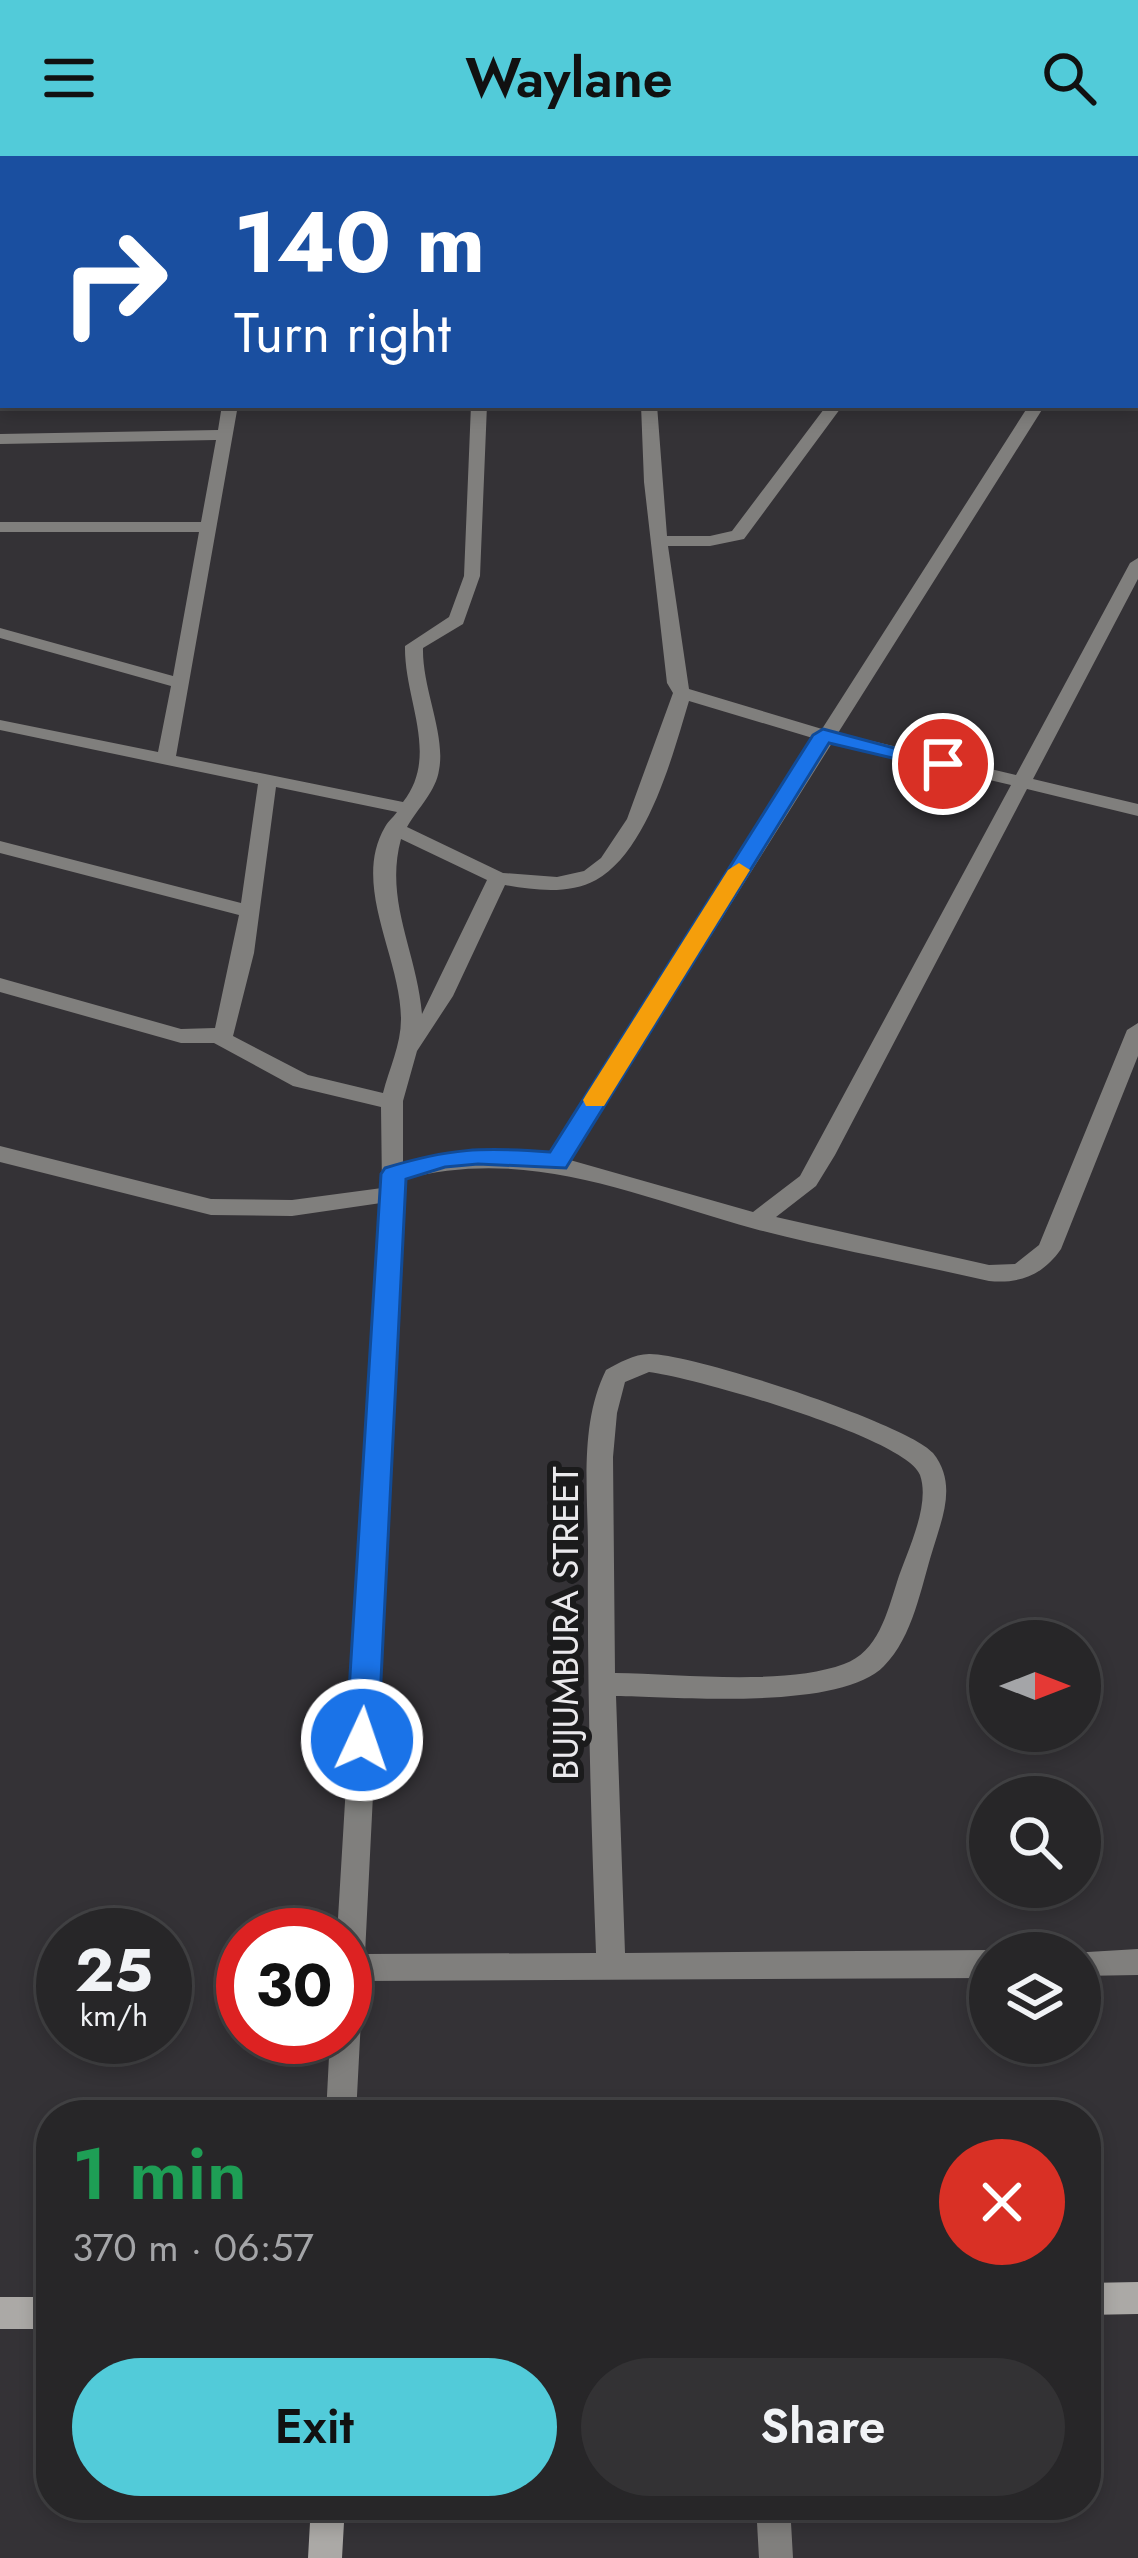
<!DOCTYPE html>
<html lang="en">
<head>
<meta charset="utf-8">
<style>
  :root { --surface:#272628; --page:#333234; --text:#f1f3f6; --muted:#a4a5a8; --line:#434345; --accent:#52cbd9 }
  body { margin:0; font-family:Jost,sans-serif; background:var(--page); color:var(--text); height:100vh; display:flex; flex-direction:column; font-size:45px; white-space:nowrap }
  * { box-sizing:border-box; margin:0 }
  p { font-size:39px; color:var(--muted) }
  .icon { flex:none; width:66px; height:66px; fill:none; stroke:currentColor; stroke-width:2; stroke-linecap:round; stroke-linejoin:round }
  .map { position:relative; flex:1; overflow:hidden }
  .details { position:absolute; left:36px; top:1944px; width:1065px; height:420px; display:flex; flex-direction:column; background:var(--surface); border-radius:48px; box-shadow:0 6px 18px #0003,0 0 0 3px var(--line) }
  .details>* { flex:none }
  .banner { position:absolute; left:0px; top:0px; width:1140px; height:252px; box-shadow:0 6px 18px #0003,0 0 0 3px var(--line); background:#1a4fa0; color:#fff; overflow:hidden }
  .needle { width:78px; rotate:90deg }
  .buttons { position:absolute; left:969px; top:1464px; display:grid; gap:24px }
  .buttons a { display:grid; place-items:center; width:132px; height:132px; border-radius:50%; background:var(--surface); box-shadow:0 6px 18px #0003,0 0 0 3px var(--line); font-size:60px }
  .speed { position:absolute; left:36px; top:1752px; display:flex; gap:24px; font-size:60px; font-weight:700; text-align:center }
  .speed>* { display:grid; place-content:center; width:156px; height:156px; border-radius:50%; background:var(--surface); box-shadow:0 6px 18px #0003,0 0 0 3px var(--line); line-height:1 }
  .speed small { font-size:30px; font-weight:400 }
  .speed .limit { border:18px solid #d22; background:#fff; color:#111 }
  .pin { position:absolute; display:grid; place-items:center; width:102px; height:102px; color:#fff; margin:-51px; border:6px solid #fff; border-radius:50%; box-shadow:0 3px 12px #0007 }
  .me { position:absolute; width:132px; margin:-66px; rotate:3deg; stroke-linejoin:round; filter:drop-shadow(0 0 9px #0008) }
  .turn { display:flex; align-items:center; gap:42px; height:252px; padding:0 36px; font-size:54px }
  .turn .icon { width:156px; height:156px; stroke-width:2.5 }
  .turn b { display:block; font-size:84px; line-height:102px }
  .round { display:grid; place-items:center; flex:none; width:126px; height:126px; border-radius:63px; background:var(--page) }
  .overview { display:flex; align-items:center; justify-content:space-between; height:204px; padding:0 36px }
  h1 { font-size:72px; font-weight:600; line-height:90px; color:#1e9e55 }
  .primary-button { display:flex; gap:24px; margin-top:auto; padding:24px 36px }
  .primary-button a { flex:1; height:138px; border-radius:72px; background:var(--accent); color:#111; font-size:48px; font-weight:600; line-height:138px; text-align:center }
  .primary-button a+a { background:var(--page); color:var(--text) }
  header { display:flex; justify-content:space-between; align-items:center; height:156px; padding:0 36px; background:var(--accent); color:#111; font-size:54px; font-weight:600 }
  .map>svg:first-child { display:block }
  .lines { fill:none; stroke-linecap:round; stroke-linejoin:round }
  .street { fill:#807f7d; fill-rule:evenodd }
  .secondary { fill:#aba9a6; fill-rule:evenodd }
  .route { fill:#1a73e8; stroke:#114b97; stroke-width:3 }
  .slow { fill:#f59e0b }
  .labels { text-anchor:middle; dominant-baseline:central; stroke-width:12; stroke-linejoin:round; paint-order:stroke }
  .street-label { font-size:36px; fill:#eae9ec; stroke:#1b1b1c }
</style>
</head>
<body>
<header><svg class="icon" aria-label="menu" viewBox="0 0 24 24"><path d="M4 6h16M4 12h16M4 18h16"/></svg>Waylane<svg class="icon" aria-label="search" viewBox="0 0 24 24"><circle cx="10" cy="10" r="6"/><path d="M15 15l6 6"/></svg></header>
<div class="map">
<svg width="1138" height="2402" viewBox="0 0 1138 2402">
  <rect width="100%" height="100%" fill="#343236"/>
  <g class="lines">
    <!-- street -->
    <path class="street" d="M0 0H21L24 3H3L0 7Z
      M259 0H304L256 3Z
      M323 0H358L361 3H326Z
      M646 0H661L643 3Z
      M674 0H702L705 3H677Z
      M1010 0H1024L1008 3Z
      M0 61H3V69H0Z
      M0 128H3V136H0Z
      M1137 212 1138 213V223L1137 222Z
      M222 249H238L176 600 403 646C440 599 404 544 405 490L449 461 464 420 471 249H487L480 420 463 468 423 492C422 532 446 579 439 614 436 635 418 652 407 671L503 717 557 721 584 715 601 702 627 663 673 537 667 527 644 326 641 249H657L667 380H710L732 375 827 249H843L744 383 710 390H668L689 533 822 573 1029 249H1045L838 577 1016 619 1130 407 1138 402V423L1033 623 1138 648V660L1027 633 835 999 816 1030 776 1061 989 1109 1015 1108 1039 1089 1127 874 1138 867V900L1061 1093C1043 1119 1020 1128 989 1125 911 1107 832 1093 755 1073 635 1040 531 990 404 1023L365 1798 596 1797C591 1662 587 1529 588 1394 588 1336 579 1268 606 1214 619 1207 634 1198 649 1198 691 1197 908 1268 933 1297 957 1327 943 1360 933 1393 921 1431 913 1481 884 1510 841 1555 677 1541 616 1540L625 1797 990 1794 997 1797H990V1822L363 1825 356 1959H326L330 1881H345V1779H337L381 1047 292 1060 211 1059 0 1006V990L211 1043 292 1044 382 1032 381 951 293 930 214 887H181L0 836V822L181 873 215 872 239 759 0 697V685L241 747 258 628 0 574V564L158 596 171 530 0 482V472L173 520 199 376H0V366H201L216 284 0 288V278L218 274ZM689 545 816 583 549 1000C499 991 452 995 403 1008V945L417 895 453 840 505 729C533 734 569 739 596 724 648 695 673 598 689 545ZM832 587 1011 629 800 1020 753 1056 570 1004ZM276 631 397 656C393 662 388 665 385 671 351 729 401 801 401 863 401 889 389 913 383 937L308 919 233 880 254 797ZM401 683 487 724 422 858C417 796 384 745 401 683ZM649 1216C692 1221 907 1282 920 1319 931 1350 906 1397 897 1426 887 1457 878 1496 844 1508 785 1530 680 1518 615 1517L613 1301 617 1257 625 1226Z
      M1138 1793V1819L1080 1820V1797H1071Z
      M756 2349H790L793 2402H759Z"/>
    <!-- secondary -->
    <path class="secondary" d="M1138 2126V2158L1086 2159V2127Z
      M0 2141H51V2173H0Z
      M311 2349H345L342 2402H308Z"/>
  </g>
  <!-- route -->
  <path class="route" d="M823 573 954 608 943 614 829 587 566 1012 478 1008 445 1011 406 1023 378 1584 373 1594 362 1598 351 1594 346 1584 381 1018 385 1012C450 992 482 991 550 996L813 579Z"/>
  <!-- slow -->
  <path class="slow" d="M739 707 750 714 604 950H586L583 944 586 939 728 714Z"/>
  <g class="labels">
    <!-- street labels -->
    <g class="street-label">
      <text transform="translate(565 1467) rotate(-90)">BUJUMBURA STREET</text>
    </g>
  </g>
</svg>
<div class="buttons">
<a><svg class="needle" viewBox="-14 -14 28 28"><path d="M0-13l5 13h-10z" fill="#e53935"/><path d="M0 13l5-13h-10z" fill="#a4a5a8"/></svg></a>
<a><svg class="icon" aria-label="search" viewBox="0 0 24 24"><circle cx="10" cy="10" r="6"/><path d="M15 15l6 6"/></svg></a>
<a><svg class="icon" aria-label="layers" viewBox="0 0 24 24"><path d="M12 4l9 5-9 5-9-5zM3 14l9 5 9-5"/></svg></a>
</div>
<div class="speed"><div>25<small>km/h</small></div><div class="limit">30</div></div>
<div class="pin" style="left:943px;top:608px;background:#d93025"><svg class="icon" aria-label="arrive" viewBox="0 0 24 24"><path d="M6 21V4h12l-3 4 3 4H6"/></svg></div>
<svg class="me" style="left:362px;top:1584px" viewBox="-20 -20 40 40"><circle r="17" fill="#1a73e8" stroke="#fff" stroke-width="3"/><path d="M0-11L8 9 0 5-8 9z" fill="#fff"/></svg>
<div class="banner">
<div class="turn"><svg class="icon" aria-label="right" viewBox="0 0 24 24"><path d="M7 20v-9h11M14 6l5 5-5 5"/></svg><div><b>140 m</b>Turn right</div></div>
</div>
<section class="details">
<div class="overview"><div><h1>1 min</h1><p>370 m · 06:57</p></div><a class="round" style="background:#d93025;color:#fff"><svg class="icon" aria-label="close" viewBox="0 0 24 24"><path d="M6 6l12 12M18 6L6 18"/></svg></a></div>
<div class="primary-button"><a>Exit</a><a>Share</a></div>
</section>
</div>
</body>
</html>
